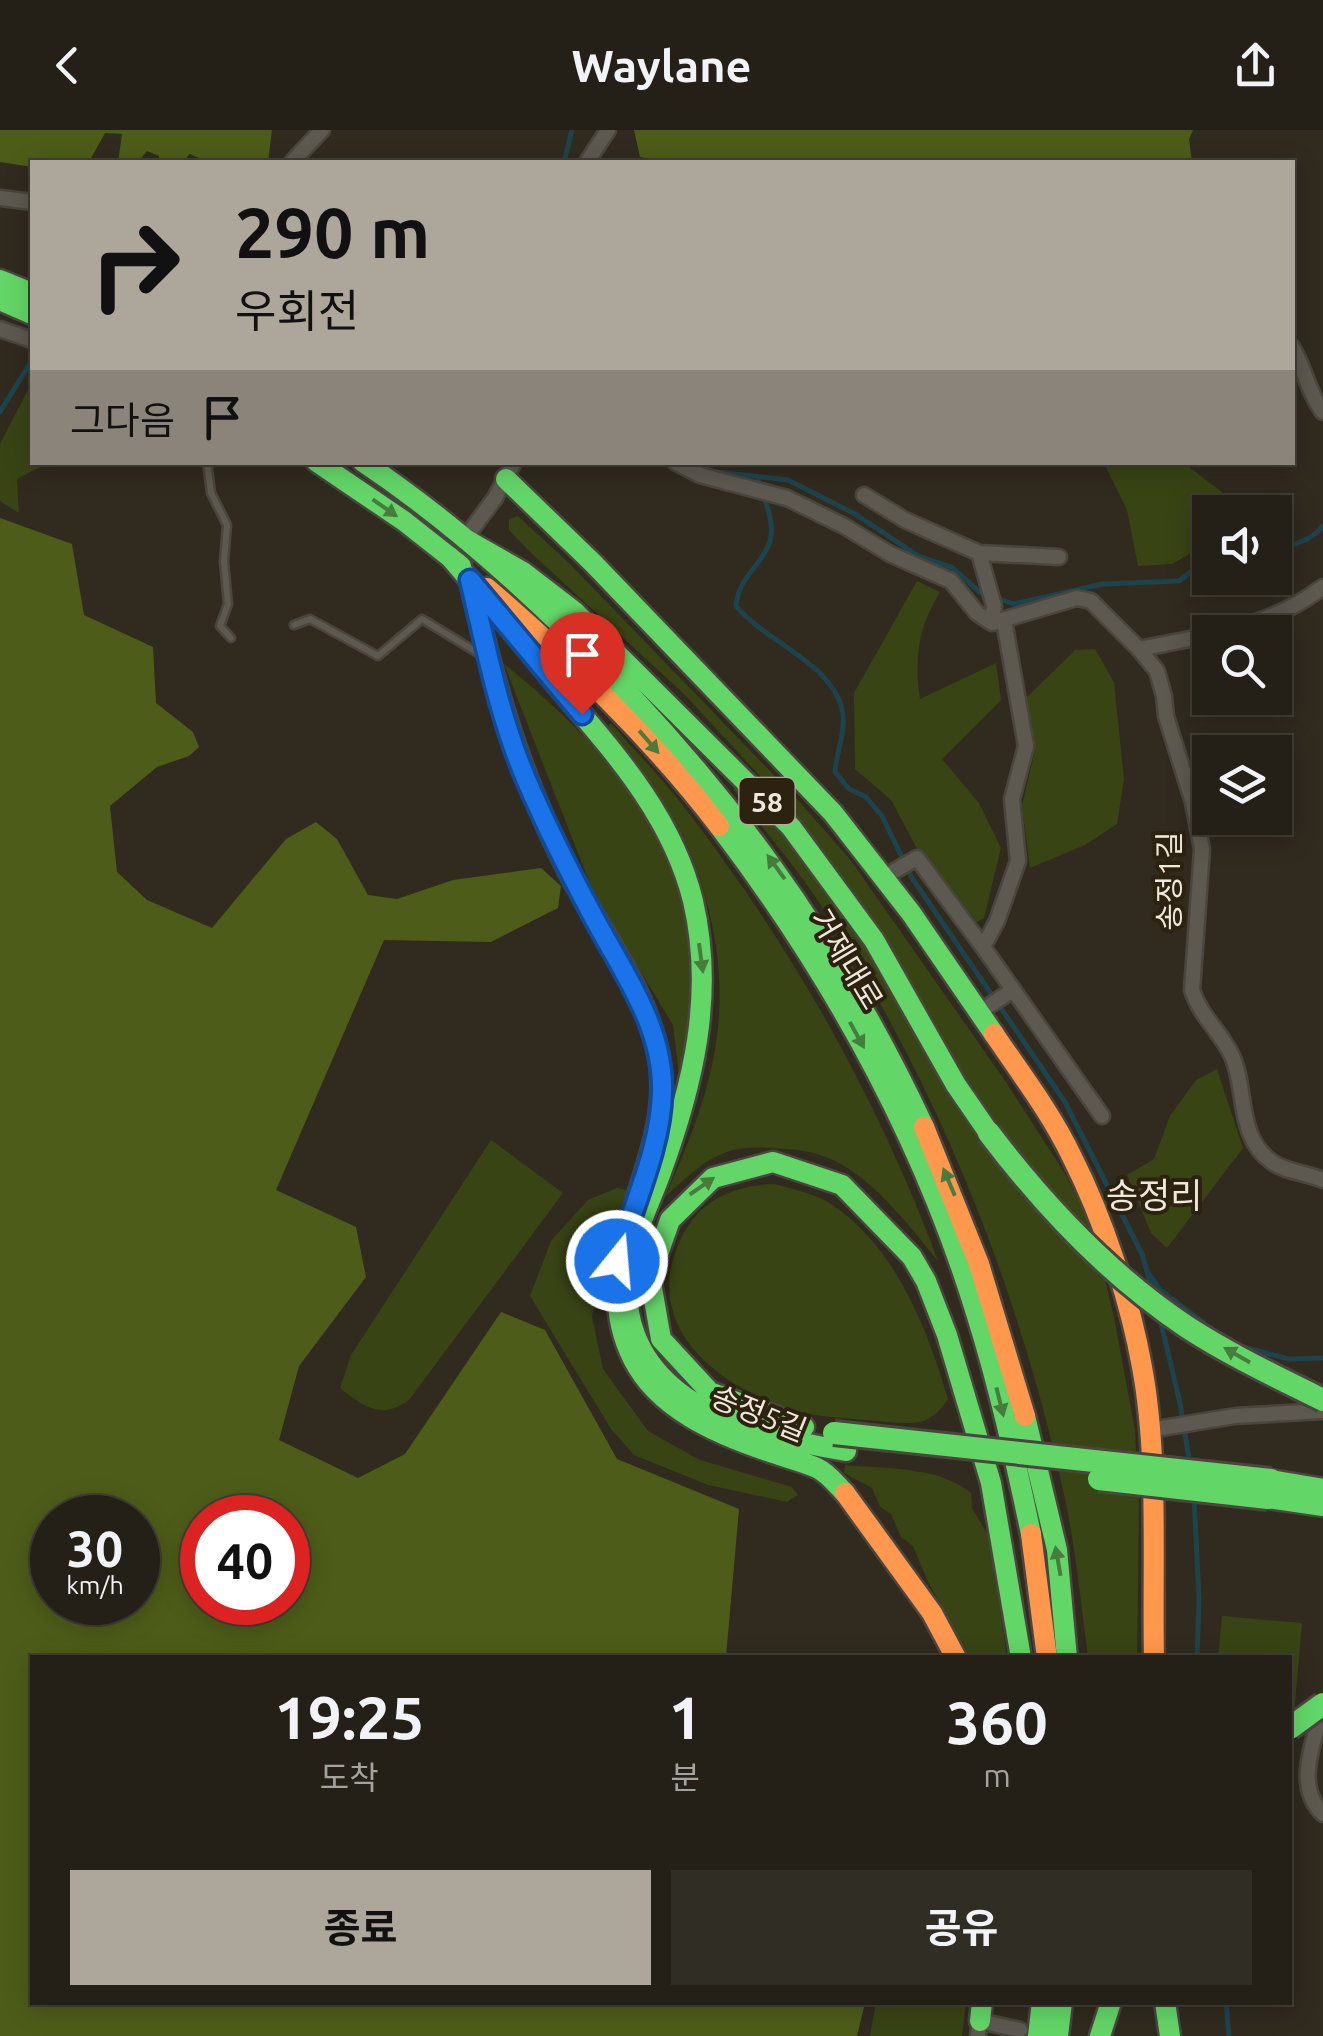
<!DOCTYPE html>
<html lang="ko">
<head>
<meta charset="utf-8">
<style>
  :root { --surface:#242017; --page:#302d24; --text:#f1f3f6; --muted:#a3a3a1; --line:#413e36; --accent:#ada69a }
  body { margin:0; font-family:Ubuntu,"Noto Sans KR",sans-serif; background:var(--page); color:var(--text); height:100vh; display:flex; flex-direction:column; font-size:38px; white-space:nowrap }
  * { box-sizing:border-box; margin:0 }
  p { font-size:32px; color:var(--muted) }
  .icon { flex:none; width:55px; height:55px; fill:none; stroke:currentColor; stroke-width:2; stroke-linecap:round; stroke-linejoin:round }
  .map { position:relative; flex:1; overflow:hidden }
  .sheet { position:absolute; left:30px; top:1525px; width:1262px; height:350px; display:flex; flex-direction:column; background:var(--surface); border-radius:0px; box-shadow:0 5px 25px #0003,0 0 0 2px var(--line) }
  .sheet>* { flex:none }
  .banner { position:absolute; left:30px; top:30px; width:1265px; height:305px; border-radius:0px; box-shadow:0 5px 25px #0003,0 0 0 2px var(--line); background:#ada69a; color:#111; overflow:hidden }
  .buttons { position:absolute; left:1192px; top:365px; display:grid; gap:20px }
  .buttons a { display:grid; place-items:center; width:100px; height:100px; border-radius:0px; background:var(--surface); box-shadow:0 5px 25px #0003,0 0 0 2px var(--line); font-size:50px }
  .speed { position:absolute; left:30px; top:1365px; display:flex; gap:20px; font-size:50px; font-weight:700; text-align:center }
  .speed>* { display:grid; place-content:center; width:130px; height:130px; border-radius:50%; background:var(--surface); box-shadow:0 5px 25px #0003,0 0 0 2px var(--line); line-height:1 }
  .speed small { font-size:25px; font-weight:400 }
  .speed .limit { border:15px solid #d22; background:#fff; color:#111 }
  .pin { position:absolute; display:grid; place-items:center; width:85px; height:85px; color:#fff; margin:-102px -42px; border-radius:50% 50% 50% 0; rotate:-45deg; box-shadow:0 0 10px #0007 }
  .pin .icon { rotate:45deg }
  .me { position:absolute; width:110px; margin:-55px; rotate:17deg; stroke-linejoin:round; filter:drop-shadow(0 0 8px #0008) }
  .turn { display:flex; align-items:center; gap:35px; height:210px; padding:0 40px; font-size:45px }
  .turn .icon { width:130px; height:130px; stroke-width:2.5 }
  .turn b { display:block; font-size:70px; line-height:85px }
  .then { display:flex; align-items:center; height:95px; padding:0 40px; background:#0003; gap:20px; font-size:38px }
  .eta { display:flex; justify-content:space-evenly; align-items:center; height:170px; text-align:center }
  .eta b { font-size:60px; font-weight:700; line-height:70px }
  .action { display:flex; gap:20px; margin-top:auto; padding:20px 40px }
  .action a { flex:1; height:115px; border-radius:0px; background:var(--accent); color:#111; font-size:40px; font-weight:700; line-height:115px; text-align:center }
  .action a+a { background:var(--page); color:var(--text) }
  header { display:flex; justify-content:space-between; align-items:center; height:130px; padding:0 40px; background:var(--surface); font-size:45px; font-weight:700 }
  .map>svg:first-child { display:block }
  .green { fill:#394415 }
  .forest { fill:#4d5d19; fill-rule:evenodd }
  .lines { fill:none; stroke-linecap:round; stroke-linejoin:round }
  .stream { stroke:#1d444d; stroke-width:5 }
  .lane-casing { stroke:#4a453d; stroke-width:11 }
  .street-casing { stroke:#4a453d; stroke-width:19 }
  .fast-casing { stroke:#4a453d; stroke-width:25 }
  .slow-casing { stroke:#4a453d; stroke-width:25 }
  .lane { stroke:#5d5850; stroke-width:6 }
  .street { stroke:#5d5850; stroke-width:14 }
  .fast { stroke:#63d668; stroke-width:20 }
  .slow { stroke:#ff974d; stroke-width:20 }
  .fast-bridge-casing { stroke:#4a453d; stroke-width:28; stroke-linecap:butt }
  .fast-bridge { stroke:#63d668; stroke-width:22 }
  .oneway { fill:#487c3c }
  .route-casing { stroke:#114b97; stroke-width:25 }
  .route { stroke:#1a73e8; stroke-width:18 }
  .labels { text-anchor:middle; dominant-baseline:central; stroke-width:8; stroke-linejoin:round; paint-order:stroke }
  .shield { fill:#2d210f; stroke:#b6ac9e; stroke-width:2.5 }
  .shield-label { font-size:28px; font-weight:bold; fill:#f0e8dc }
  .street-label { font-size:30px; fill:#f0e8dc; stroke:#2d210f }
  .quarter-label { font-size:35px; fill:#f0e8dc; stroke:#2d210f }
</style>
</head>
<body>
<header><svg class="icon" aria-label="back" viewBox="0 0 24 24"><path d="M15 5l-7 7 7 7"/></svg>Waylane<svg class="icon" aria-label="share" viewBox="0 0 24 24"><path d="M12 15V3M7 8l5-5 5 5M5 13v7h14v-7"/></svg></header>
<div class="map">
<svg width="1323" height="1906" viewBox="0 0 1323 1906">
  <rect width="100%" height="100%" fill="#302a1f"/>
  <!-- green -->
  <path class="green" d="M32 252V332L48 333 17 349 19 383 0 371V314Z
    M1104 333H1184L1231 369 1236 382H1210V412L1172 434 1138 436 1127 380Z
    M518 386 570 434 795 667 849 728 1006 952 1067 1047 1092 1097 1114 1187 1135 1300 1139 1373 1137 1527H1088C1081 1475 1076 1421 1065 1369 1020 1163 942 965 829 787 800 742 765 701 733 659L760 646 684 564 529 421 509 400V389Z
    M917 451 940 462C918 498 914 528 920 569L996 533 1001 570 942 629 979 673 1001 718 984 788 977 792 916 717 891 670 855 639 854 563Z
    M1095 519 1114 552 1124 649 1117 694 1085 715 1030 738 1022 676 1035 620 1027 567 1075 520Z
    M504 534C623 629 701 732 692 892 690 912 684 932 680 952L673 895 594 764Z
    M611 593C634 620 659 645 681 673 789 812 877 966 938 1131 910 1097 874 1049 833 1030 815 1021 793 1019 773 1018 759 1017 741 1017 727 1022 703 1030 684 1050 665 1067 710 966 736 888 708 777 701 750 692 723 678 698 657 664 630 631 607 598Z
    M1217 939 1243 1018 1167 1118 1151 1103 1127 1045 1154 1029 1170 986 1196 950Z
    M491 1010 563 1063 409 1270C381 1290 364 1277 340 1258L351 1225Z
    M775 1054C795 1060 817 1064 834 1076 897 1120 927 1198 948 1269 941 1279 933 1289 920 1292 904 1295 882 1291 866 1290 841 1288 815 1287 791 1279 710 1253 636 1190 685 1101 704 1067 738 1055 775 1054Z
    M617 1058 627 1060 601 1133 592 1187 603 1239 648 1301 700 1330 792 1357 798 1365 787 1372 708 1355 634 1325 611 1299 530 1166 551 1111 588 1070Z
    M845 1335C885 1339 939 1336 971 1363L972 1378 990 1409 1007 1527H970L928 1452 913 1416 901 1407 891 1384 880 1377 872 1358 844 1343Z
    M1222 1486 1302 1493 1291 1620 1290 1528H1218Z
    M876 1873H966L962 1906H870Z"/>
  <!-- forest -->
  <path class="forest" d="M0 0H272L268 32H208L190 24 182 32H160L159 26 147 21 138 32H118L122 4 105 3 89 32H32V37L0 32Z
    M634 0H1193L1189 9 1192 32H668L640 27Z
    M0 388 72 414 84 485 153 517 156 573 193 602 199 617 189 626 157 637 110 676 117 742 147 770 212 798 286 709 316 692 337 709 368 765 397 769 453 750 541 738 561 756 558 778 491 812 384 810 276 1060 356 1097 366 1147 299 1236 279 1310 358 1348 405 1324 501 1182 545 1200 617 1329 739 1379 726 1527 32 1528V1872L865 1873 857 1906H0ZM52 1388H138V1472H52ZM202 1388H288V1472H202Z"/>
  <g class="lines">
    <!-- stream -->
    <path class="stream" d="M564 32 572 0
      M0 282 32 230
      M708 341 788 350 855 384 920 427 951 437 981 463 1014 474 1102 454 1179 451 1210 427
      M757 346C762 365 776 391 770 411 761 438 739 445 736 476 766 512 831 533 842 579 847 600 836 622 835 642L849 659 866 667 882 686 912 748 1065 972 1142 1124 1152 1159
      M1275 418C1293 416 1311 411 1323 396
      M1149 1144 1159 1159 1204 1193
      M1160 1189 1180 1273 1190 1335
      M1247 1218 1289 1229 1323 1228
      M1194 1366 1199 1469 1197 1528
      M1226 1872 1229 1906"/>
    <!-- lane casing -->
    <g class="lane-casing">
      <path id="lane" d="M207 332 211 363 227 395 224 432 228 474 220 496 231 508
        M294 495 310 489 378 526 422 489 483 526"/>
    </g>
    <!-- street casing -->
    <g class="street-casing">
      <path id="street" d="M292 32 322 0
        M587 32 608 0
        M0 68 32 72
        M0 199 32 210
        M1292 217C1305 238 1308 263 1323 282
        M675 332 700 345 787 368 844 396 890 424 951 451 977 483 992 493 1077 468 1091 471 1139 519 1157 541 1164 566 1166 586 1193 673 1202 719 1192 860C1200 886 1221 902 1232 926 1247 958 1236 1007 1272 1032 1286 1042 1307 1043 1323 1050
        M864 365 905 390 979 423 1059 427
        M463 411 495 368 514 332
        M979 423 994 476 992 493
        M1218 502C1259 493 1289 482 1323 457
        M1139 519 1210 505
        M884 747 917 728 983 817 997 791 1018 731 1012 669 1026 616 1004 491
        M983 817 1102 986
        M978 883 1013 860
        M1150 1300 1235 1286 1323 1281
        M1322 1577C1315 1612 1293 1655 1323 1684
        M978 1906 980 1891 1020 1900"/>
    </g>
    <!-- fast casing -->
    <g class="fast-casing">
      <path id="fast" d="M0 150 32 163
        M0 170 32 184
        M317 332 404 391 461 436
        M363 332C435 380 500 436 562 496 718 647 832 801 924 997
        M506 349 593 433 833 683 911 783 994 904
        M465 409 523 442 575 482 791 697 874 810 956 955 989 1003
        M450 427C486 469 522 512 557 555 613 621 672 685 693 771 715 865 693 956 660 1045 647 1080 628 1116 627 1154 624 1273 753 1306 846 1321
        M470 451C494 554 516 635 563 730 595 797 649 859 660 934 674 1036 582 1128 633 1229 658 1279 717 1304 767 1321 783 1327 801 1331 817 1338 828 1343 837 1355 845 1363
        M719 696C830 842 922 1007 976 1183 999 1256 1015 1329 1031 1404
        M1025 1286 1057 1420 1067 1528
        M804 1297 710 1262 661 1209 650 1147 670 1090 713 1048 773 1032 842 1055 912 1127 926 1151 947 1205 991 1353 1021 1528
        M1271 1350 1323 1359
        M1268 1368 1323 1376
        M1165 1872 1170 1906
        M980 1891 982 1872
        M1038 1906 1042 1872
        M1058 1906 1062 1872
        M1100 1906 1111 1872"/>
    </g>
    <!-- slow casing -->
    <g class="slow-casing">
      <path id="slow" d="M487 458C571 531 651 607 719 696
        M994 904C1021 944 1051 983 1072 1027 1103 1088 1130 1170 1142 1237 1159 1328 1152 1435 1154 1528
        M924 997 979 1134 1025 1286
        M845 1363 932 1483 956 1528
        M1031 1404 1047 1528"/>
    </g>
    <!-- lane -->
    <use href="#lane" class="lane"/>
    <!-- street -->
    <use href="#street" class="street"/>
    <!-- fast -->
    <use href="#fast" class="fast"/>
    <!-- slow -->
    <use href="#slow" class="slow"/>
    <!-- fast-bridge casing -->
    <g class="fast-bridge-casing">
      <path id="fast-bridge" d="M989 1003C1045 1077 1109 1145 1187 1197 1230 1225 1277 1247 1323 1270
        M834 1303 1271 1350
        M1099 1349 1268 1368
        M1290 1598 1323 1574"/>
    </g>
    <!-- fast-bridge -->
    <use href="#fast-bridge" class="fast-bridge"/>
  </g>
  <!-- one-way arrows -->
  <defs><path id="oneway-solid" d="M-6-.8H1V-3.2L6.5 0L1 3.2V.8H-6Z" transform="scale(2.5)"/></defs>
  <g class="oneway">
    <use href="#oneway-solid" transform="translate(385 378) rotate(35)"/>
    <use href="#oneway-solid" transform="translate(649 612) rotate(49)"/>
    <use href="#oneway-solid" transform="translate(776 737) rotate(-126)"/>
    <use href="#oneway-solid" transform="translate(701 828) rotate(82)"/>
    <use href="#oneway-solid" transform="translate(857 905) rotate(61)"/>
    <use href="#oneway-solid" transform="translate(949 1052) rotate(-113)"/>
    <use href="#oneway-solid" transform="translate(702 1056) rotate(-35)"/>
    <use href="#oneway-solid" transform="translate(1237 1225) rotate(-150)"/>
    <use href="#oneway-solid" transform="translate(1000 1272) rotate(76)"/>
    <use href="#oneway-solid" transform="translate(1058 1431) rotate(-100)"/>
  </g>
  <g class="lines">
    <!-- route casing -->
    <g class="route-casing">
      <path id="route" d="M582 584 470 450C486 517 499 586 526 649 546 696 569 741 593 786 622 841 664 897 662 962 661 1019 632 1077 617 1131"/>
    </g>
    <!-- route -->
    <use href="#route" class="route"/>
  </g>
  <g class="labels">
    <!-- shield labels -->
    <rect class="shield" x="739.5" y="648" width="55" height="46" rx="8"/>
    <g class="shield-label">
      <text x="767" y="671">58</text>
    </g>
    <!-- street labels -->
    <g class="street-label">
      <text transform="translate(1169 751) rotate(-90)">송정1길</text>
      <text transform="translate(847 829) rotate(59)">거제대로</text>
      <text transform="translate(759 1283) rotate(22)">송정5길</text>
    </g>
    <!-- quarter labels -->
    <g class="quarter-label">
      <text x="1154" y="1065">송정리</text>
    </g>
  </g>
</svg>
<div class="buttons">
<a><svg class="icon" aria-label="sound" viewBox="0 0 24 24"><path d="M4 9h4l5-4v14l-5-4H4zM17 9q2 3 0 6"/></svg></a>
<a><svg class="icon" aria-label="search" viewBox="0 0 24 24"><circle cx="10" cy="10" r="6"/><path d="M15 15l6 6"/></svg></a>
<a><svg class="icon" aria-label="layers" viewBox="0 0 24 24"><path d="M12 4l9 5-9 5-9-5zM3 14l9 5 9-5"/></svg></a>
</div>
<div class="speed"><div>30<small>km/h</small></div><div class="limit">40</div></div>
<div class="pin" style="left:582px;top:584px;background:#d93025"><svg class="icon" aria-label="arrive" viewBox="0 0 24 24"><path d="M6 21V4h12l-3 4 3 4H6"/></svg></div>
<svg class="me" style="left:617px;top:1131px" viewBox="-20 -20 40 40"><circle r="17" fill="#1a73e8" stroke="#fff" stroke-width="3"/><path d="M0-11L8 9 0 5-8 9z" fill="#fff"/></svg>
<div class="banner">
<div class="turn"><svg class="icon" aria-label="right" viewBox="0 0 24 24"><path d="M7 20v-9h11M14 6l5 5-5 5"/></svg><div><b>290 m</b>우회전</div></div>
<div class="then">그다음<svg class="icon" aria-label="arrive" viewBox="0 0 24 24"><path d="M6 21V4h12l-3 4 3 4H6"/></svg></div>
</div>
<section class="sheet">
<div class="eta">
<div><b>19:25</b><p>도착</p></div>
<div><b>1</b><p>분</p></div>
<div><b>360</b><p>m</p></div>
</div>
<div class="action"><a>종료</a><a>공유</a></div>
</section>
</div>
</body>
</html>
